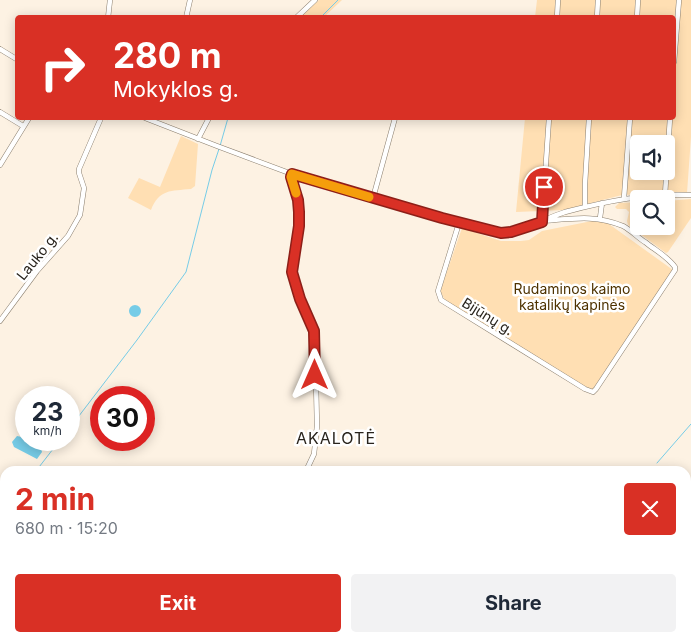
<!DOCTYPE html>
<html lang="en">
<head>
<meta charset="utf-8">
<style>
  :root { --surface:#fff; --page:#f2f2f3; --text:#1f2937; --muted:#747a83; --accent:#d93025 }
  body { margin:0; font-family:Inter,sans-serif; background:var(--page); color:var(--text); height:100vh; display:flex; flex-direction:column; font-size:19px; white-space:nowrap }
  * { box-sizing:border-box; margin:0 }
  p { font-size:16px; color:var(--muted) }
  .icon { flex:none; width:28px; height:28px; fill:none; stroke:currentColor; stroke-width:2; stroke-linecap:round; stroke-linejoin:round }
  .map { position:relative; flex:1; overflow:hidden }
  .side { position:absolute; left:0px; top:466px; width:691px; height:176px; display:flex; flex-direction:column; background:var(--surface); border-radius:15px 15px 0 0; box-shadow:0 2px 12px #0003 }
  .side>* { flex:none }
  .banner { position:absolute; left:15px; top:15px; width:661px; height:105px; border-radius:5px; box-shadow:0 2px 12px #0003; background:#d93025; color:#fff; overflow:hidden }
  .controls { position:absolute; left:630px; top:135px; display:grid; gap:10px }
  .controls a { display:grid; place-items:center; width:45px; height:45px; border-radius:5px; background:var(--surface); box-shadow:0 2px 12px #0003; font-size:25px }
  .speed { position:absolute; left:15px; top:386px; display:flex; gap:10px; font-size:25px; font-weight:700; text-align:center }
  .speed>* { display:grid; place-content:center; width:65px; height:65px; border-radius:50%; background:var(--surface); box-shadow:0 2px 12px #0003; line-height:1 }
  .speed small { font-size:12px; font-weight:400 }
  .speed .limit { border:8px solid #d22; background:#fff; color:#111 }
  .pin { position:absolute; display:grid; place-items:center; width:42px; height:42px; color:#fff; margin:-21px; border:2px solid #fff; border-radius:50%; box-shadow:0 1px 5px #0007 }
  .me { position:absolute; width:55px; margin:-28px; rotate:0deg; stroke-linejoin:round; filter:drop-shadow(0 0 4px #0008) }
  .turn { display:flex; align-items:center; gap:18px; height:105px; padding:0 15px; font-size:22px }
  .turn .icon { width:65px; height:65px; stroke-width:2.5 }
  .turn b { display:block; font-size:35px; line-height:42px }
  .round { display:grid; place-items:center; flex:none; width:52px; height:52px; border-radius:5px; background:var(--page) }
  .summary { display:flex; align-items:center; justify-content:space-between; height:85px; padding:0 15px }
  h1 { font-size:30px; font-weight:700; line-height:38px; color:var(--accent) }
  .action { display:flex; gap:10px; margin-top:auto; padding:10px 15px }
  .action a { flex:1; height:58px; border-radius:5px; background:var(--accent); color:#fff; font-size:20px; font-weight:700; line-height:58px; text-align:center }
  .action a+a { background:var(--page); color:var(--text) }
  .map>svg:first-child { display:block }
  .green { fill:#ffdfb3; fill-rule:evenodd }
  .water { fill:#76cce7 }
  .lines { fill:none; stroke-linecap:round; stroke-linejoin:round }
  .stream { stroke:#76cce7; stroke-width:1 }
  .street-casing { stroke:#8b7f6e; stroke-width:5.5 }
  .street { stroke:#fff; stroke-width:4.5 }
  .route-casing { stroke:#8d1f18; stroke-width:12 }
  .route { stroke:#d93025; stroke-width:9 }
  .slow { stroke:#f59e0b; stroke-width:9 }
  .labels { text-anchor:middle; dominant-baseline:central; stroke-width:5; stroke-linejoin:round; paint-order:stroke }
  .street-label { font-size:14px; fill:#29241d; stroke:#fff }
  .park-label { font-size:14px; fill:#4e3200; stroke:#fff }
  .quarter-label { font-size:16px; letter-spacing:1px; fill:#29241d; stroke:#fff }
</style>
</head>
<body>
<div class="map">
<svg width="691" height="642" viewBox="0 0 691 642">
  <rect width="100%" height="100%" fill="#fdf2e3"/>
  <!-- green -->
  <path class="green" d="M319 0H342L324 17H300Z
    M537 0H691V137L687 193 622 195 564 210 516 212 525 118H674V18L535 17ZM639 144H666V171H639Z
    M181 136 198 144 195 186 191 189C171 191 159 189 151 210L128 198 139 178 160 187Z
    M691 199V218L668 252 666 253 628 225 627 221 629 212 626 209H617L615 207 619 203 639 202V226H666V201Z
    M602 219 673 270 593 389H589L445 300 441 293V289L462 228 501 241H521L529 240 542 231Z"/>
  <!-- water -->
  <path class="water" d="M129 311a6 6 0 1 1 12 0a6 6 0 1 1-12 0Z
    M17 436 22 437 41 448 42 452 37 459 14 447 12 442Z"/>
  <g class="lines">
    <!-- stream -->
    <path class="stream" d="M320 18 338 0
      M220 146 228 118
      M69 429 137 340 186 272 212 170 219 149
      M657 463 691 424
      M36 471 60 440
      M650 471 652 469
      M0 522 5 515
      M504 642 508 638"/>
    <!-- street casing -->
    <g class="street-casing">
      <path id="street" d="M108 18 110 0
        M186 18 190 0
        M296 18 315 0
        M557 18 558 0
        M597 18 598 0
        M637 18 638 0
        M0 49 18 60
        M674 62 679 0
        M0 112 23 126
        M145 118 217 146 292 174 492 232C519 235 540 220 565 212 607 201 648 193 691 195
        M198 139 209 118
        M0 165 29 118
        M292 174 291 177 298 200 299 212V226L292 271 300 299 311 322 315 338 317 426 314 454 306 471
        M665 195 670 118
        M373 198 395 118
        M624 198 630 118
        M585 207V184L589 118
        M600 218 602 203
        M459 223 438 291 441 300 585 389 593 392 596 389 675 270V267C667 256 655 250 645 242 637 237 631 230 623 226 595 214 571 219 542 221L549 118
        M0 321 37 271 68 236 80 215 84 188 79 173V169L101 118
        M0 534 5 536
        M181 638 189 642
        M229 642 233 638"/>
    </g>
    <!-- street -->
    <use href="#street" class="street"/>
  </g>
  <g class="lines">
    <!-- route casing -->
    <g class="route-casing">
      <path id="route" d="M315 375 314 331 300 299 292 272 299 226V212L298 200 291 177 292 174 442 218 501 233 511 232 542 222 544 187"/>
    </g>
    <!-- route -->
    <use href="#route" class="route"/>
    <!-- slow -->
    <path class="slow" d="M296 193 291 177 292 174 369 197"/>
  </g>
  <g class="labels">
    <!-- street labels -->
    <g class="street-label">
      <text transform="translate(37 256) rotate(-51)">Lauko g.</text>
      <text transform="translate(488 316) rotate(32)">Bijūnų g.</text>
    </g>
    <!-- park labels -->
    <g class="park-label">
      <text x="572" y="288">Rudaminos kaimo<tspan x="572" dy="16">katalikų kapinės</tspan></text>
    </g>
    <!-- quarter labels -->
    <g class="quarter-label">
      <text x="336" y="438">AKALOTĖ</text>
    </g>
  </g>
</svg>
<div class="controls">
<a><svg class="icon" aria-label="sound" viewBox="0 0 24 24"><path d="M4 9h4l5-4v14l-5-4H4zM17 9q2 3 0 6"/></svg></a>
<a><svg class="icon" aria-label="search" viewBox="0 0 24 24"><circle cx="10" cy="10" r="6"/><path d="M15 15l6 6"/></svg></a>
</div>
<div class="speed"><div>23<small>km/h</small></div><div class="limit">30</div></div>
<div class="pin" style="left:544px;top:187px;background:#d93025"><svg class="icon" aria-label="arrive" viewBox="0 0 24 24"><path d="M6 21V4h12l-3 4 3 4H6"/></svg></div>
<svg class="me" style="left:315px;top:375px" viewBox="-20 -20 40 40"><path d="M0-17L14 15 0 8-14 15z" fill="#d93025" stroke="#fff" stroke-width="4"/></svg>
<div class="banner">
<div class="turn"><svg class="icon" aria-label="right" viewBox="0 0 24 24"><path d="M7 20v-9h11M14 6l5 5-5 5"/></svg><div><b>280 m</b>Mokyklos g.</div></div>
</div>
<section class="side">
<div class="summary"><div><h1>2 min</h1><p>680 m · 15:20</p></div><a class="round" style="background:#d93025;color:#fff"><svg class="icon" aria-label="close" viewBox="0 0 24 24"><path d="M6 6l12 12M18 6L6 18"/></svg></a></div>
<div class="action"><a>Exit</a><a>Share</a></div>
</section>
</div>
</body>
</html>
